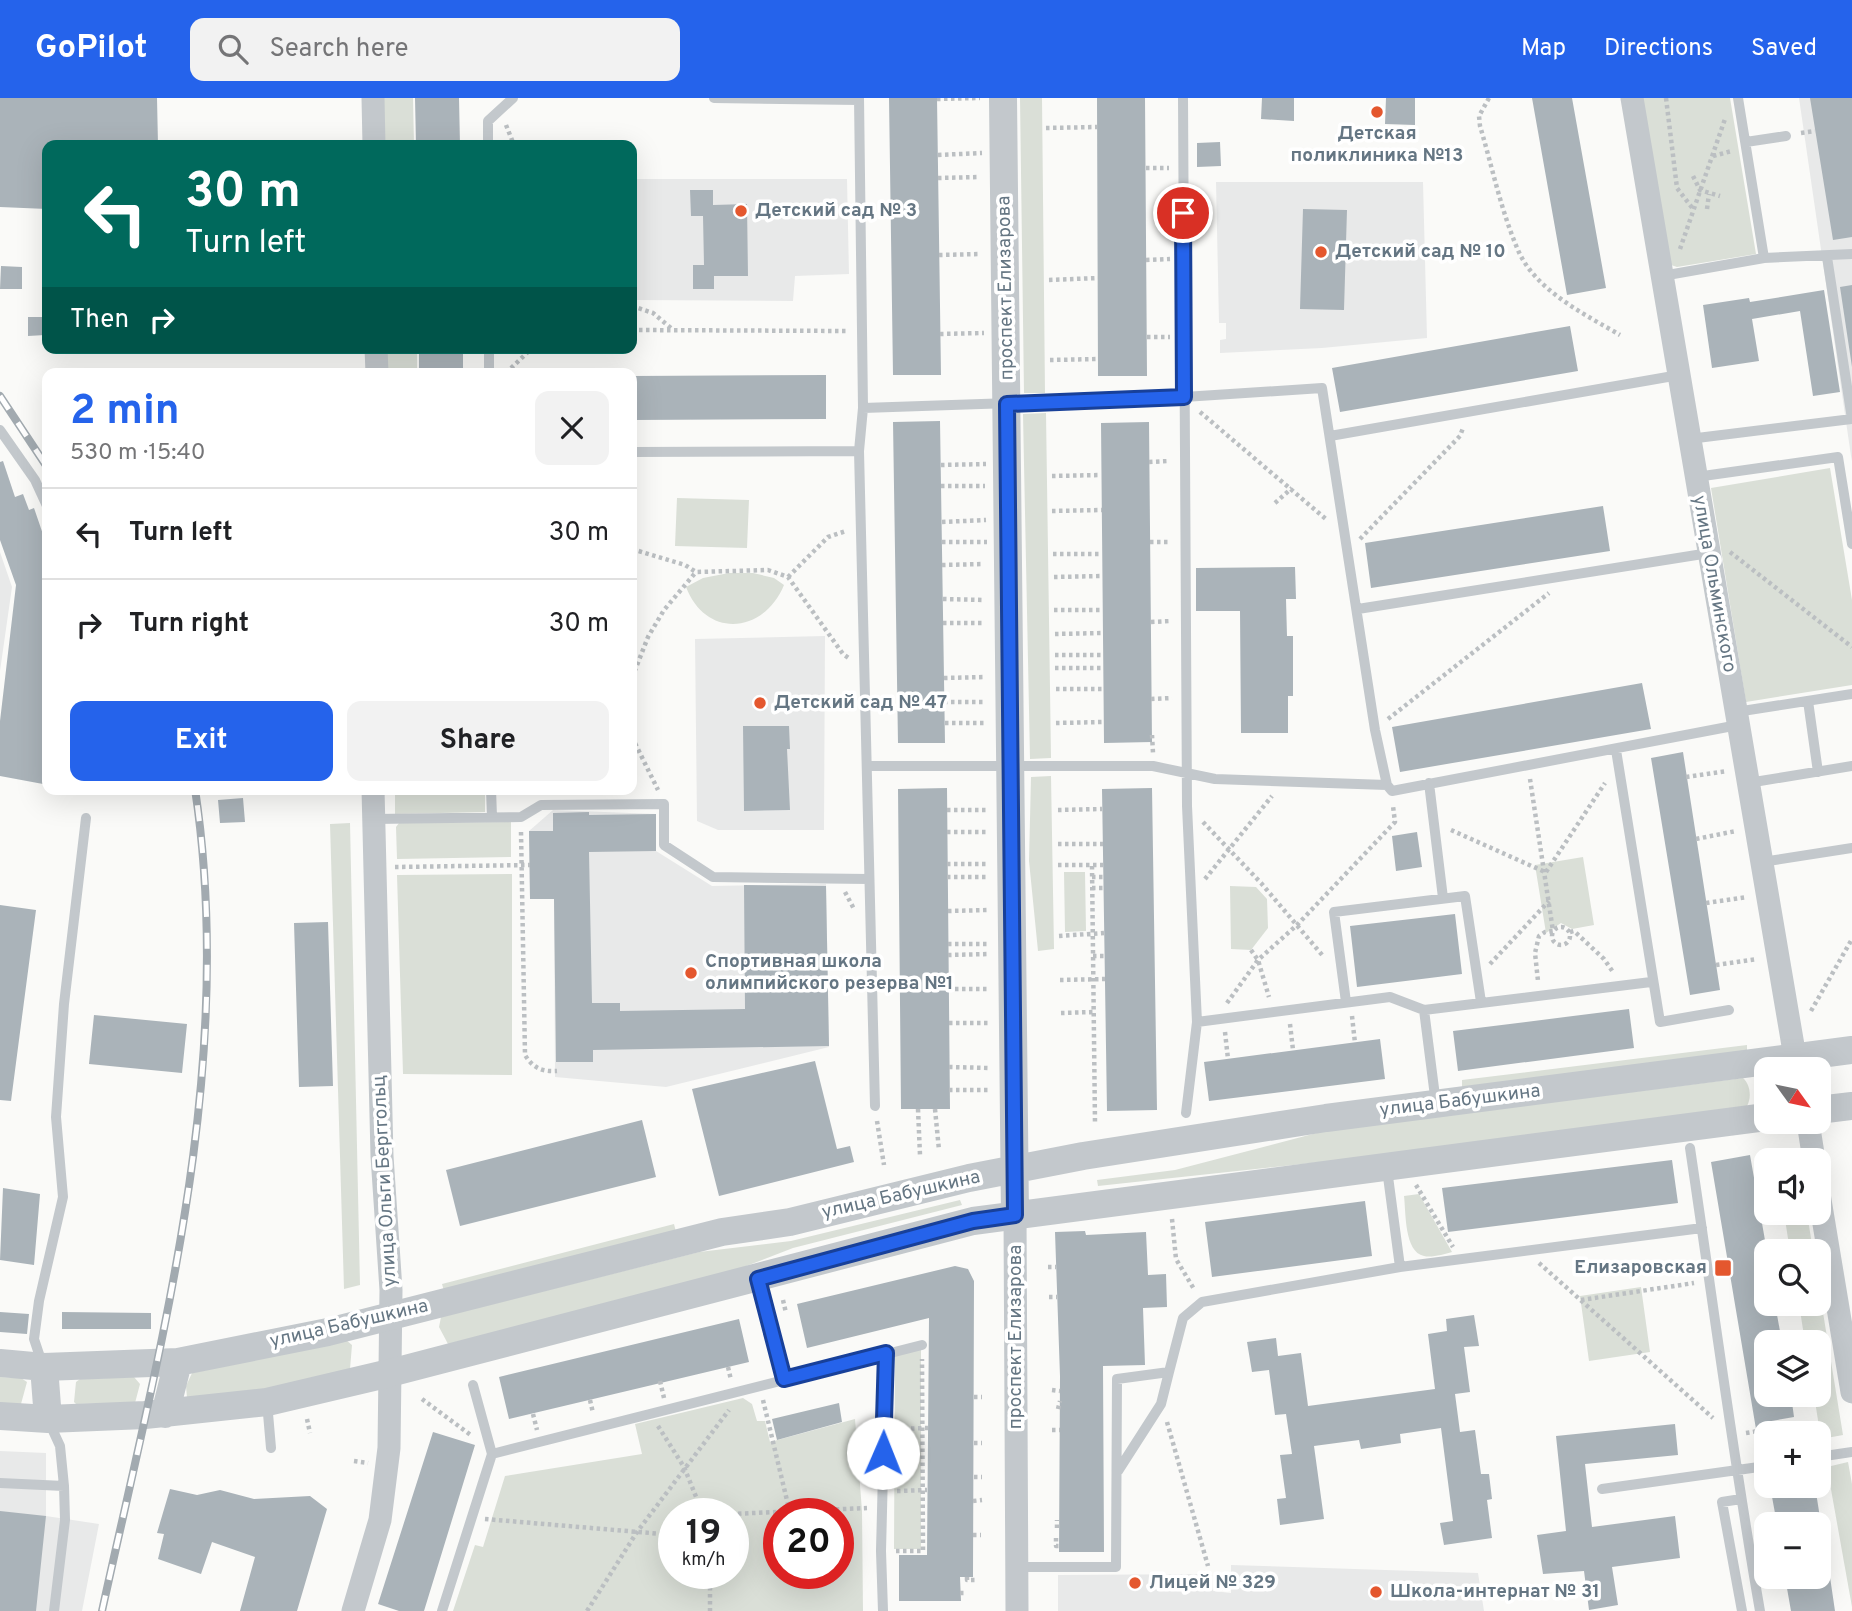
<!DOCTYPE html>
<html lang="en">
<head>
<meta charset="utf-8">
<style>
  :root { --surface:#fff; --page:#f2f2f2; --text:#202124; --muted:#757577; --line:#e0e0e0; --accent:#2563eb }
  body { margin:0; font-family:Overpass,sans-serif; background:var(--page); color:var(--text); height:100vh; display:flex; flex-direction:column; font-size:26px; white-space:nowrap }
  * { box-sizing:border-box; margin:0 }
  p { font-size:23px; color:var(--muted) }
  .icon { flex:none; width:38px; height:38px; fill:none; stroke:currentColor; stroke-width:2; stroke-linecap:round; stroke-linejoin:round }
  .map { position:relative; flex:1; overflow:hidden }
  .panel { position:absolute; left:42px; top:270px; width:595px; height:427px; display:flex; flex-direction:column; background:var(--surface); border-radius:14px; box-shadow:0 7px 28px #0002 }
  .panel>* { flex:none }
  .hud { position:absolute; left:42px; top:42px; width:595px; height:214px; border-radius:14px; box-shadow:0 7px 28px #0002; background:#00695c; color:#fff; overflow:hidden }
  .needle { width:46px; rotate:123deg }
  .fabs { position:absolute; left:1754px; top:959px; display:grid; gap:14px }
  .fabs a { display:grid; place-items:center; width:77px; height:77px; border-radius:14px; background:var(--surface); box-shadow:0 7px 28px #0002; font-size:35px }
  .speed { position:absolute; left:658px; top:1400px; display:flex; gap:14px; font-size:35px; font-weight:700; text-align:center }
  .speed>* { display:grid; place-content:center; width:91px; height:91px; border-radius:50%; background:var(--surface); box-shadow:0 7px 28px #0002; line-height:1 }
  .speed small { font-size:18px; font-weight:400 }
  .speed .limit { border:10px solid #d22; background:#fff; color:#111 }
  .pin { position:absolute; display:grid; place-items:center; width:60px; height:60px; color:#fff; margin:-30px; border:4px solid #fff; border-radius:50%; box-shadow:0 2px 7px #0007 }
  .me { position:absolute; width:77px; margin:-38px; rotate:1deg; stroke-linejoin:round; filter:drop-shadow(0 0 5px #0008) }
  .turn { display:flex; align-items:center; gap:24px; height:147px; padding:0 28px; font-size:32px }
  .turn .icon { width:91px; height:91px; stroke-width:2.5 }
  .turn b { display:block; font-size:49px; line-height:60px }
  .then { display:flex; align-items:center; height:66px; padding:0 28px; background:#0003; gap:14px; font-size:26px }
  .round { display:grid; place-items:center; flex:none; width:74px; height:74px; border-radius:14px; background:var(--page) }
  .overview { display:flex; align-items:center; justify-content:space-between; height:119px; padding:0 28px }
  h1 { font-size:42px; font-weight:700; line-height:52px; color:var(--accent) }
  .primary-button { display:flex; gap:14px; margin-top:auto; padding:14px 28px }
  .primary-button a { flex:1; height:80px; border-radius:14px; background:var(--accent); color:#fff; font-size:28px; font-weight:700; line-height:80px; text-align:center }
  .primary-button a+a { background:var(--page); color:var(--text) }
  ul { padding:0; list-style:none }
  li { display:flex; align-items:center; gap:21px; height:91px; padding:0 28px; border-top:2px solid var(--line) }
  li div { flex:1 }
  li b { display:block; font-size:26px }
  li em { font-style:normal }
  header { display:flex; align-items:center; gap:42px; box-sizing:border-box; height:98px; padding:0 35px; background:var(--accent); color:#fff }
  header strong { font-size:33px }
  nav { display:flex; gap:38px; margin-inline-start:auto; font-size:24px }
  .search { width:490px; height:63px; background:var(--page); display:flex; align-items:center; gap:18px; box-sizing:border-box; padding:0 24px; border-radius:14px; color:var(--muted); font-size:26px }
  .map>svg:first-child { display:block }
  .built { fill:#e8e9e9 }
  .green { fill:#dadfd7; fill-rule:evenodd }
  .building { fill:#aab3b9 }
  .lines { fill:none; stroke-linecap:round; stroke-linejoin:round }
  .path { stroke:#bbbfc2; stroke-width:4.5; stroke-dasharray:3.5 3.5; stroke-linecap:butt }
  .service { stroke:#c3c8cc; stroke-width:10 }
  .minor { stroke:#c3c8cc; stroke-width:23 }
  .tertiary { stroke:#c3c8cc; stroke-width:28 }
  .rail-casing { stroke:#a2aab0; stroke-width:8 }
  .rail { stroke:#fff; stroke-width:5; stroke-dasharray:16; stroke-linecap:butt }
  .route-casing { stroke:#184099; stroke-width:18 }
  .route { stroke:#2563eb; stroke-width:12 }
  .poi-dot { fill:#e4572e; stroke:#fff; stroke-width:2.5 }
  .labels { text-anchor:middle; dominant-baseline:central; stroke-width:7; stroke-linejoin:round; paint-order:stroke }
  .poi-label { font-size:19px; font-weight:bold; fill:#657683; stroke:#fff; text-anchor:start }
  .street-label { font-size:19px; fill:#657683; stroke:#fff }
</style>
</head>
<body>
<header>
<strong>GoPilot</strong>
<div class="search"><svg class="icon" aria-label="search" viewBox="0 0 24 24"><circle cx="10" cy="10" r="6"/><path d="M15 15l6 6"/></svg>Search here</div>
<nav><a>Map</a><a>Directions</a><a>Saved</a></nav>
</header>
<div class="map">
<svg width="1852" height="1513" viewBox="0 0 1852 1513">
  <rect width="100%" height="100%" fill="#fafaf8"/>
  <!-- built -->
  <path class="built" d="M1799 0H1852V363L1851 358Z
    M634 81H847L849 176 795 178 793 203 634 202Z
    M1216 84H1423L1427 240 1322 250 1220 255V242L1226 241V225H1219Z
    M0 454 12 489 0 573Z
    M825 538 824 732H718L697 723 695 541Z
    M553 712 656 716V753L712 788 826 786 829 949 666 989 555 979 554 801H530L529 733Z
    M0 1353 46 1355V1418L99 1426 82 1513H0Z
    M1231 1467 1478 1475 1484 1513H1058V1477L1212 1476 1213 1493 1231 1495Z"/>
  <!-- green -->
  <path class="green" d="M382 0H413L414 47H383Z
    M1020 0H1042L1045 295H1024Z
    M1640 0H1730L1756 156 1677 169 1671 167Z
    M387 250H417V275H387Z
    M1046 315 1051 660 1030 661 1023 316Z
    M1830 370 1852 502V587L1746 604 1711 390Z
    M677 400 749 402 747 450 675 448Z
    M729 475H753L774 480 784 487C764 536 706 541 686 489L703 480Z
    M1051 678 1054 851 1038 853 1029 763 1031 679Z
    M395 691H485V714L395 716Z
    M511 724V759L397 761 396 729 399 725Z
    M350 725 360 1187 344 1191 330 726Z
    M1583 759 1594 827 1572 831 1561 825 1546 835 1535 767Z
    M1064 774H1085L1086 833 1065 834Z
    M512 776V977L403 976 397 777Z
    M1230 788 1256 789 1267 801 1268 830 1251 852 1231 851Z
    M1747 947V953L1462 990V982Z
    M1743 980C1750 986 1752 999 1747 1008L1331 1063 1098 1088 1097 1082 1175 1072 1328 1032Z
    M1419 1096 1452 1154C1444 1156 1432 1160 1424 1158 1404 1154 1406 1114 1404 1098Z
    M960 1102 962 1107 793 1150 702 1185 448 1246 439 1229 441 1219 699 1154 791 1143Z
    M1784 1115H1807L1813 1153H1790Z
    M674 1126 676 1134 444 1193 442 1186Z
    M1818 1184 1843 1337 1821 1341 1814 1297H1818V1244H1805L1799 1206H1818Z
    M1641 1189 1650 1254 1589 1263 1580 1198Z
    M346 1242 352 1247 350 1271 258 1293 187 1300 186 1288 192 1275Z
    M921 1251V1451H894L895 1258Z
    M0 1279 21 1280 27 1284 21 1306H0Z
    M134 1279 140 1286 135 1305 76 1306 74 1304 76 1284 80 1281Z
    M743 1300 752 1306 757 1323H765L770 1344 855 1321 862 1413 863 1513H453L475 1447 483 1449 505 1378 642 1356 635 1326ZM674 1416H733V1475H674ZM779 1416H838V1475H779Z
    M1848 1364 1852 1386V1509L1827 1369Z"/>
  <!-- building -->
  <path class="building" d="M0 0H157L158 47H47V111L0 109Z
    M415 0H459L460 47H416Z
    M889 0H937L941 277H893Z
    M1097 0H1145L1147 278H1098Z
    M1262 0H1294V23L1261 21Z
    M1386 0H1415V27L1385 26Z
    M1532 0H1572L1606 190 1567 197Z
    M1810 0H1852V139L1833 142Z
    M1220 44 1221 68 1197 69V45Z
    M690 92H713V107L747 106 748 178H714V191H693V167H704L703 118H691Z
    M1303 111 1347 112 1344 212 1300 211Z
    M1 168 22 169V191H0Z
    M1852 187V269L1840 189Z
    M1824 192 1840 294 1813 298 1800 213 1752 221 1759 263 1712 270 1703 207 1749 200 1750 204Z
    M28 219H45V237L28 238Z
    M1570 228 1578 273 1340 314 1332 270Z
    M419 250H463V275H419Z
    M826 277V321L632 322V278Z
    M940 323 945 645H898L893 324Z
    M1149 324 1152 644 1104 645 1101 325Z
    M3 363 15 399 23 396 29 412 34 410 47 448V655L43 686 0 678V623L16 487 0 442V364Z
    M1603 408 1610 453 1371 490 1365 445Z
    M1295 469 1296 501H1286L1287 538H1293V598H1288V635H1241L1240 513H1196V470Z
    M1642 585 1651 631 1400 674 1392 629Z
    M743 628H789L790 651H787L790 712 744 713Z
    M1683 654 1720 892 1690 897 1651 660Z
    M947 690 950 1011H901L898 691Z
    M1152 690 1157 1012 1107 1013 1102 691Z
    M243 700 245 724 220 725 218 702Z
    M589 714V717L656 716V753L589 754 592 905H620V913L745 911 744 787 826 788 829 948 593 952V964H556L554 801H530L529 733H553V715Z
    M1417 734 1422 769 1396 773 1392 738Z
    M0 807 36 812 11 1003 0 1002Z
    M1455 816 1462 876 1357 889 1350 828Z
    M328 824 333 988 299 989 294 825Z
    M1629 911 1634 950 1458 973 1453 933Z
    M94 917 187 926 182 975 89 966Z
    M1380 941 1385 981 1209 1003 1204 964Z
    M815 963 837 1051 850 1048 854 1064 719 1098 692 991Z
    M642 1022 656 1079 460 1128 446 1072Z
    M1750 1057 1766 1148V1206H1775L1782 1244H1766V1297H1791L1794 1319 1766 1324V1330L1756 1331 1711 1064Z
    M1672 1062 1678 1105 1448 1134 1442 1090Z
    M3 1090 40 1096 34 1167 0 1162Z
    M1365 1103 1372 1158 1212 1179 1205 1124Z
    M1085 1133 1086 1137 1146 1134 1148 1177 1166 1176 1167 1209 1143 1210 1145 1267 1103 1268 1104 1454H1059L1060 1278 1055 1134Z
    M955 1168 968 1171 974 1183 973 1479H960L961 1503H899V1457H927L929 1220 807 1250 797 1206Z
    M0 1214 29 1216 27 1236 0 1234Z
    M62 1214 151 1215V1231H62Z
    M1474 1217 1479 1248 1464 1249 1470 1294 1455 1296 1460 1334 1475 1332 1481 1376H1489L1492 1401 1487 1402 1492 1440 1444 1447 1440 1425 1453 1423 1441 1330 1400 1336 1401 1345 1361 1351 1359 1342 1314 1348 1324 1421 1280 1427 1277 1401 1286 1400 1280 1357 1292 1356 1286 1316 1275 1317 1269 1272 1252 1274 1247 1244 1276 1240 1278 1258 1301 1255 1308 1308 1435 1291 1428 1236 1447 1233 1446 1221Z
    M739 1221 749 1264 509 1321 499 1279Z
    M839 1305 842 1324 777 1342 772 1321Z
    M1675 1326 1678 1357 1585 1366 1592 1429 1675 1418 1680 1460 1612 1469 1618 1507 1589 1512 1584 1473 1543 1476 1537 1437 1566 1433 1556 1338Z
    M433 1334 475 1347 424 1513H399L378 1506Z
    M1770 1388H1815L1821 1426H1777Z
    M170 1391 197 1397 220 1392 254 1401 310 1398 327 1411 297 1513H240L255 1459 212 1444 201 1476 158 1461 164 1436 157 1435Z
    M0 1413 46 1418 36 1513H0Z
    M1785 1479H1830L1835 1513H1791Z"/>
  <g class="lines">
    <!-- path -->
    <path class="path" d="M1489 0 1479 18 1480 28C1492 68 1501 113 1518 152 1535 192 1584 216 1620 237
      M1666 0 1677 90 1693 111
      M937 1 980 0
      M506 27 514 47
      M1046 30 1097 29
      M1801 35 1815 33
      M938 57 982 55
      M1713 58 1732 53
      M1146 70H1169
      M1693 78 1700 92 1720 98
      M938 80 979 79
      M1707 111 1709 96
      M1680 151 1725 21
      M939 157 980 156
      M1146 162 1170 161
      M1049 182 1098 180
      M632 208 653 215 672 231
      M632 232 848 233
      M940 236 984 235
      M1147 239H1170
      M1050 262 1098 261
      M506 275 532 250
      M1200 314 1327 422
      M1149 364 1169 363
      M941 367 986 366
      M1052 378 1101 377
      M941 388H985
      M1275 405 1292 390
      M1052 413 1102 412
      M942 424 986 422
      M1360 441 1460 338 1463 330
      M942 444H987
      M1150 444H1170
      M632 451 685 467 696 474 768 472 788 479 843 556 850 561
      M1730 454 1852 549
      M1053 456H1102
      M942 467 983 466
      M788 479 828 439 846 433
      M1054 479 1102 478
      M943 501 984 502
      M1054 512H1102
      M1151 524 1171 523
      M943 525H984
      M1055 536 1103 535
      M1055 557H1103
      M1055 570H1103
      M632 580 648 539 664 512 696 474
      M944 580 985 579
      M1056 591H1103
      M1151 601 1172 600
      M944 604H985
      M1388 621 1549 495
      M945 625H986
      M1056 625 1103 624
      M1152 637 1153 655
      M632 639 658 692
      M1686 679 1727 673
      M1530 681 1553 833 1545 834 1539 838 1535 855 1538 883
      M947 712H988
      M1058 712 1102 711
      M1203 724 1261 785 1323 858
      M1451 732 1545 774
      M521 734 525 957C533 970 542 974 557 973
      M947 734H986
      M1696 741 1736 733
      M1058 746H1103
      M947 766H988
      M1058 767H1103
      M1092 768 1095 1025
      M395 769 530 767
      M1546 774 1605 685
      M947 779H988
      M1092 779H1103
      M1205 781 1272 698
      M1092 790H1103
      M845 794 854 811
      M1706 805 1747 799
      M948 813 988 812
      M1552 838a9 9 0 1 1 18 0a9 9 0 1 1-18 0Z
      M1570 834 1574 833 1604 861 1613 874
      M1059 838 1104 835
      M948 846H989
      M1251 852 1258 862 1269 899
      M948 857 989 856
      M1093 858H1104
      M1490 866 1549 803
      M1716 867 1757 861
      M1060 882 1105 881
      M948 891H988
      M1227 905 1258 862 1298 826 1395 724 1393 708
      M1811 913 1852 841
      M1061 915 1094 914
      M1352 918 1355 945
      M949 925H990
      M1290 926 1293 952
      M1225 934 1228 961
      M949 969 989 970
      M949 992H991
      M918 1011 920 1057
      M935 1011 939 1052
      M877 1023 884 1067
      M1416 1087 1453 1149
      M1172 1121 1176 1161 1194 1191
      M1539 1165 1713 1320
      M1048 1169H1056
      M1049 1199H1057
      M783 1202 786 1215
      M1581 1202 1694 1185
      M728 1269 731 1282
      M660 1283 664 1300
      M1052 1292 1060 1293
      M974 1299H982
      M422 1301 472 1338
      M590 1302 593 1315
      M763 1302 790 1415
      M1058 1311 1060 1303
      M533 1316 537 1332
      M307 1321 310 1335
      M1167 1324 1208 1468
      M658 1328 684 1369 703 1416
      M897 1331 928 1330
      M1052 1332H1060
      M1746 1335 1807 1325
      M974 1345H982
      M354 1363 368 1365
      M974 1379H982
      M897 1393 927 1392
      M973 1403 982 1402
      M731 1416 867 1410
      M485 1421 674 1437
      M1057 1430V1422
      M973 1437H981
      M1056 1440V1448H1059
      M896 1453H923L922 1261
      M710 1475V1513
      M967 1479V1482H975
      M960 1495H967
      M587 1513 637 1434 729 1312"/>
    <!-- service -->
    <path class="service" d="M714 0 859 2
      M859 0 863 310 859 353 875 1008
      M1183 0 1187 708 1197 924 1186 1015
      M1746 44 1786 38
      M488 47V23L513 0
      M1827 159 1852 321
      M1764 160 1852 156
      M1662 178 1764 160 1738 0
      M489 250V275
      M863 310 1184 299 1322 290 1375 632 1387 687 1392 693 1738 627
      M0 332 35 382 47 408
      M1330 338 1679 277
      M1689 341 1852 321
      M632 354 859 353
      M1696 379 1838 359 1852 446
      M1358 511 1709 455
      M1808 603 1818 674
      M1736 614 1852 596
      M1616 652 1660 924 1729 912
      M869 668H1153L1215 681 1387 687
      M1429 685 1443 800
      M1748 685 1852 668
      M346 691 373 692
      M491 691 492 719
      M374 721 521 719 541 707 664 706V747L713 779 869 781
      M1762 764 1852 750
      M1346 904 1334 814 1465 798 1481 904
      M1424 912 1436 1006
      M1197 924 1390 899 1424 912 1651 884
      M1690 1050C1713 1204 1733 1359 1760 1513
      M1387 1071 1400 1169
      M758 1180 784 1281
      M43 1268 34 1241 39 1203 63 1099 56 1019 64 906 86 720
      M473 1287 492 1356
      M267 1304 271 1350
      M1818 1359 1852 1354
      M1118 1373 1161 1306 1169 1274
      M0 1385 64 1388 60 1348 49 1324
      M1602 1391 1766 1368
      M1741 1401 1722 1404 1742 1513
      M1017 1469H1116L1117 1281 1169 1274 1183 1220 1202 1204 1400 1169 1702 1130
      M54 1513 65 1422 64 1388
      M442 1513 492 1356 922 1247
      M883 1513 881 1453 886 1255"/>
    <!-- minor -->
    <path class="minor" d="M373 0 374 47
      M1632 0 1797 971
      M376 250 377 275
      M1808 1024 1814 1062
      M1818 1090 1852 1294
      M1015 1117 1017 1513
      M353 1513 380 1422 389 1350 391 1192 382 1058 373 691"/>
    <!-- tertiary -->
    <path class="tertiary" d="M1003 0 1015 1117
      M1818 1012 1852 1008
      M0 1265 44 1269 178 1264 328 1234 722 1134 790 1124 969 1080 1083 1058 1326 1020 1852 952
      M44 1269 48 1321
      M165 1316 178 1264
      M0 1318 48 1321 145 1317 267 1304 390 1275 973 1123 1766 1019"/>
    <!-- rail casing -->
    <g class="rail-casing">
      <path id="rail" d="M0 298 47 369
        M102 1513C161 1244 237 969 195 691"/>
    </g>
    <!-- rail -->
    <use href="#rail" class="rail"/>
  </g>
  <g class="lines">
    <!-- route casing -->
    <g class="route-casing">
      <path id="route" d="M883 1355 886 1255 784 1281 758 1181 973 1123 1015 1117 1007 306 1184 299 1183 115"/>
    </g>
    <!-- route -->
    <use href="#route" class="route"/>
  </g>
  <!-- markers -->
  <g class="poi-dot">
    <circle cx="1377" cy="14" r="7"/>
    <circle cx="741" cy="113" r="7"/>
    <circle cx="1321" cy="154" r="7"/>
    <circle cx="760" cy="605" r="7"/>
    <circle cx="691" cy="875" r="7"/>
    <rect x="1714" y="1161" width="18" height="18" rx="3.5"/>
    <circle cx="1135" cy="1485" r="7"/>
    <circle cx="1376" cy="1494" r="7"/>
  </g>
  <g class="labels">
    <!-- poi labels -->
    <g class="poi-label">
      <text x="1377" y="36" text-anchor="middle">Детская<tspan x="1377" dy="22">поликлиника №13</tspan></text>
      <text x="755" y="113">Детский сад № 3</text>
      <text x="1335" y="154">Детский сад № 10</text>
      <text x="774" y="605">Детский сад № 47</text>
      <text x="705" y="864">Спортивная школа<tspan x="705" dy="22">олимпийского резерва №1</tspan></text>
      <text x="1707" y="1170" text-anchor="end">Елизаровская</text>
      <text x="1149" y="1485">Лицей № 329</text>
      <text x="1390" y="1494">Школа-интернат № 31</text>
    </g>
    <!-- street labels -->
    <g class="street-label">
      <text transform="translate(1006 190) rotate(-91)">проспект Елизарова</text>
      <text transform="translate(1714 486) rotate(80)">улица Ольминского</text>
      <text transform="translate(1460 1003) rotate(-7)">улица Бабушкина</text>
      <text transform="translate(385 1083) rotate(-93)">улица Ольги Берггольц</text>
      <text transform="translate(901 1097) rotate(-13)">улица Бабушкина</text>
      <text transform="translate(349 1226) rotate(-13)">улица Бабушкина</text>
      <text transform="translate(1016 1239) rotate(-90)">проспект Елизарова</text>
    </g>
  </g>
</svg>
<div class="fabs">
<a><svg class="needle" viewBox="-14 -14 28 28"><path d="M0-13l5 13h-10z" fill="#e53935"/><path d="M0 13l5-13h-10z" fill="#757577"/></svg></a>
<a><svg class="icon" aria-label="sound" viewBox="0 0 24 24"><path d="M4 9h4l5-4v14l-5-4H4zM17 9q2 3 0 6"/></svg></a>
<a><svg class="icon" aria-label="search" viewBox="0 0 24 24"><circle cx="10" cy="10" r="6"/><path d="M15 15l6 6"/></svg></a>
<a><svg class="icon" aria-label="layers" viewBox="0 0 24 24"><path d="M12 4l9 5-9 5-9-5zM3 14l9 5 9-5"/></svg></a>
<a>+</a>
<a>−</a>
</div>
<div class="speed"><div>19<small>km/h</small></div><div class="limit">20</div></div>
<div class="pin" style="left:1183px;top:115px;background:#d93025"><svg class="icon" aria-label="arrive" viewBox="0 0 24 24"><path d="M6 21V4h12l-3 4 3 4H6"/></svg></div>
<svg class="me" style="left:883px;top:1355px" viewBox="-20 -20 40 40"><circle r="19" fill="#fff"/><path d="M0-13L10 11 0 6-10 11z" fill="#2563eb"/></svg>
<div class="hud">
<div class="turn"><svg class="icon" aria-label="left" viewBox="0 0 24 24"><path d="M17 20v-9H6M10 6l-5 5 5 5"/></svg><div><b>30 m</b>Turn left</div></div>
<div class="then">Then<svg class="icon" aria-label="right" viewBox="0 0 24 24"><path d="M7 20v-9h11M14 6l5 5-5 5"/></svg></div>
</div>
<section class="panel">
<div class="overview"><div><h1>2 min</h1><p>530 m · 15:40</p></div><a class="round"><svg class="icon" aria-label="close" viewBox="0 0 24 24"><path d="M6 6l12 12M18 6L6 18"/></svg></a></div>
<ul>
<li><svg class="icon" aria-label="left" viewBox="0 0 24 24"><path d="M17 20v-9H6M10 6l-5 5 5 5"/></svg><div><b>Turn left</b></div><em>30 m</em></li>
<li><svg class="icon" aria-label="right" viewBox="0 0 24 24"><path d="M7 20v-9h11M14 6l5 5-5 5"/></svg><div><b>Turn right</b></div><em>30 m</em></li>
</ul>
<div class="primary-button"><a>Exit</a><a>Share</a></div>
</section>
</div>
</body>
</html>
